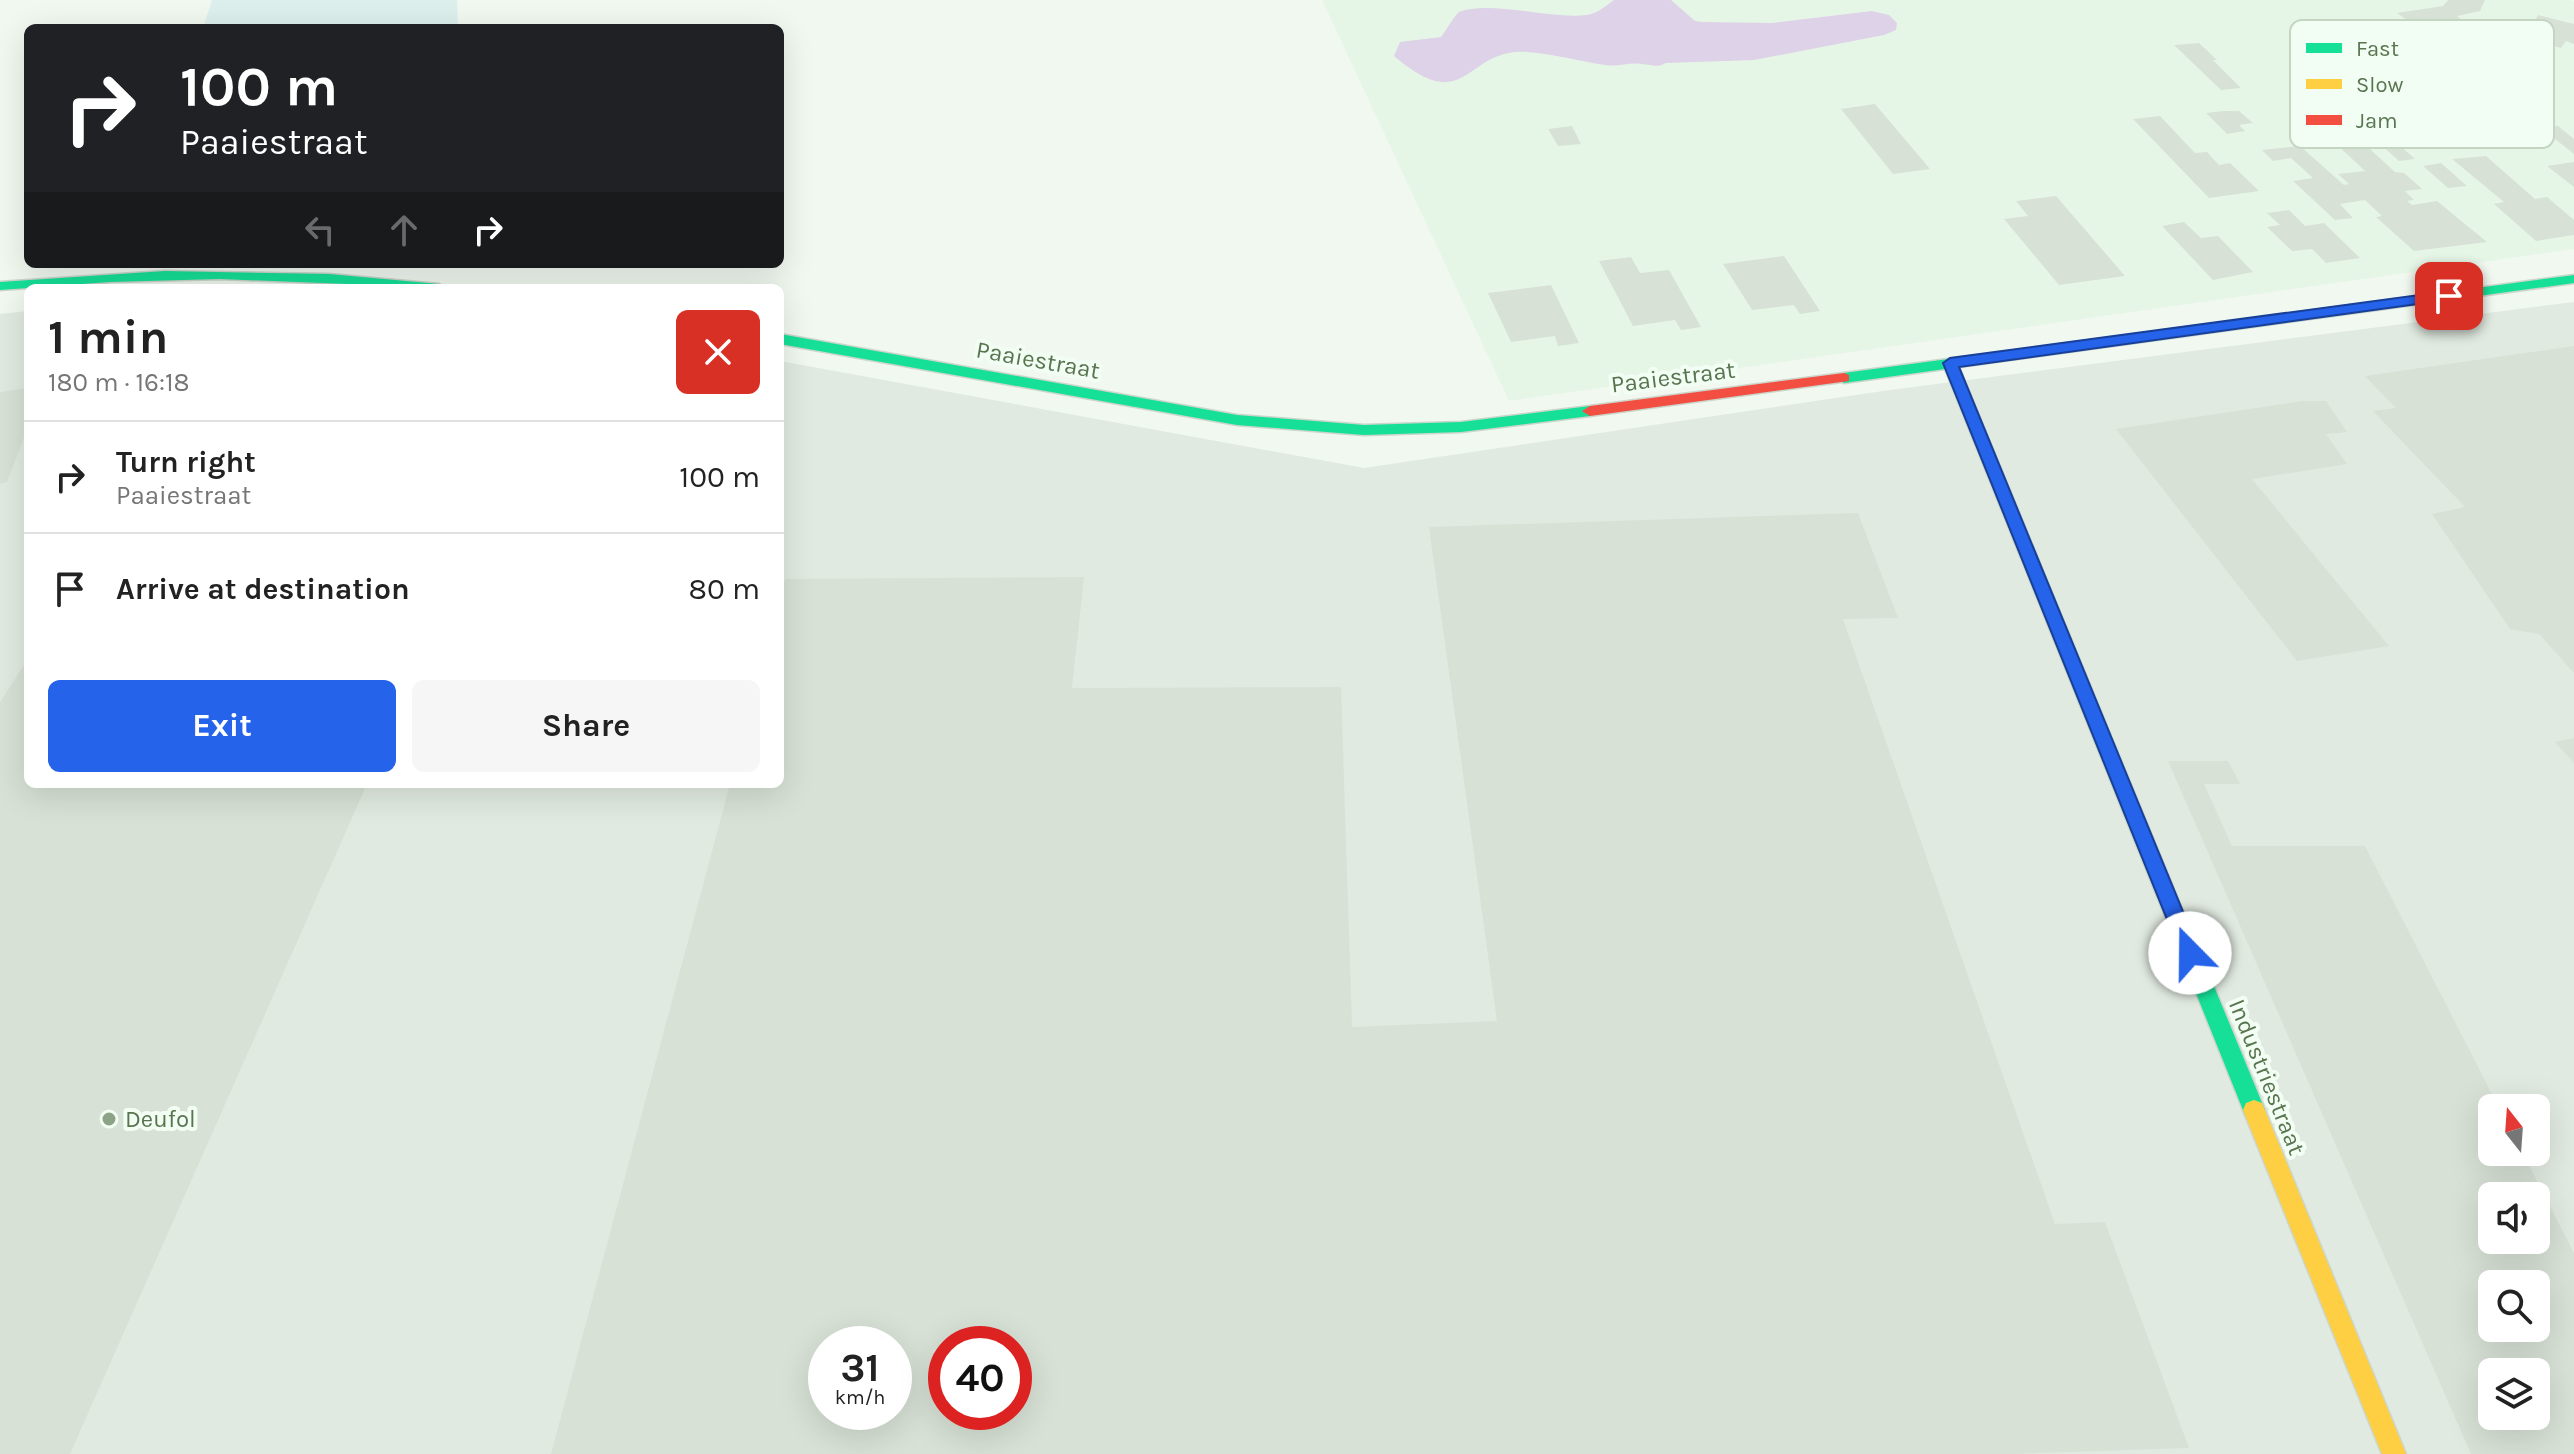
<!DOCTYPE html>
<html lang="en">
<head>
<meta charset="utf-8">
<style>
  :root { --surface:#fff; --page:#f6f6f6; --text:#222; --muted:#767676; --line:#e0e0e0; --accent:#2563eb }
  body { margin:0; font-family:Karla,sans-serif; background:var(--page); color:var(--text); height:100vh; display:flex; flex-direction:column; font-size:30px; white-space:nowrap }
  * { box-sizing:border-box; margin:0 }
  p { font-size:26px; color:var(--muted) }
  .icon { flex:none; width:44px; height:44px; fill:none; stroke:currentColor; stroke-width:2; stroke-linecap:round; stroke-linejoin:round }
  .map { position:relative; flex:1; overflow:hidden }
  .sheet { position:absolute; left:24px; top:284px; width:760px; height:504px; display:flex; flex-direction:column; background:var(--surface); border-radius:12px; box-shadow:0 8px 32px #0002 }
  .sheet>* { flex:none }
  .banner { position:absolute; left:24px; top:24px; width:760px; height:244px; border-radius:12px; box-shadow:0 8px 32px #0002; background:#202124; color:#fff; overflow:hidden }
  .needle { width:52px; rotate:343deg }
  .controls { position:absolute; left:2478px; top:1094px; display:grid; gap:16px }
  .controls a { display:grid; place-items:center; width:72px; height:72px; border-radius:12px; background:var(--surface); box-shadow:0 8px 32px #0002; font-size:40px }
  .speed { position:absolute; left:808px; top:1326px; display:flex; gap:16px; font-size:40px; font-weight:700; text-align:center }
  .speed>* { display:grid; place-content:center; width:104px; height:104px; border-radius:50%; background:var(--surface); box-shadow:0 8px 32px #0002; line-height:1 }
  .speed small { font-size:20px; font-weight:400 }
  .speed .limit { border:12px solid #d22; background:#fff; color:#111 }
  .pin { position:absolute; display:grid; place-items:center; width:68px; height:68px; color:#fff; margin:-34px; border-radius:16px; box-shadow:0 4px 12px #0006 }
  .me { position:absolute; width:88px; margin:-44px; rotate:338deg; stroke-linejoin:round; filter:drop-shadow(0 0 6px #0008) }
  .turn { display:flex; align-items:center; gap:28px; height:168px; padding:0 24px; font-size:36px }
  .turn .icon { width:104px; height:104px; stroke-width:2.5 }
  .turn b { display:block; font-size:56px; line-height:68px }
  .lanes { display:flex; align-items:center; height:76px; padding:0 24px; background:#0003; justify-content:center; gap:40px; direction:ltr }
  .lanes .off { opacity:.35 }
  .round { display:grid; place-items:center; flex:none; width:84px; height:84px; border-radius:12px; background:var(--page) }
  .head { display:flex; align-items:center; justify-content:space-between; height:136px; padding:0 24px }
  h1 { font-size:48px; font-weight:700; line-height:60px }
  .button { display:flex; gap:16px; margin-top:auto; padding:16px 24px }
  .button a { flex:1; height:92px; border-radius:12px; background:var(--accent); color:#fff; font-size:32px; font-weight:700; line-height:92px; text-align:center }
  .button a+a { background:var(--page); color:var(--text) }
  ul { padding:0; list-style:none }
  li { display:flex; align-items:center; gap:24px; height:112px; padding:0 24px; border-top:2px solid var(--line) }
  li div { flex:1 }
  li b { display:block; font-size:30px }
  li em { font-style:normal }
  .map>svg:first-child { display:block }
  .residential { fill:#e6f6e6 }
  .industrial { fill:#e1eae0; fill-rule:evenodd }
  .green { fill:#dcefec }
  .water { fill:#ddd2e8 }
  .building { fill:#d7e1d5; fill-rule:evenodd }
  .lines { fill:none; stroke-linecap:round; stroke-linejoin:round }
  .fast-casing { stroke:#ccd6ca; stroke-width:3 }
  .slow-casing { stroke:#ccd6ca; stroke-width:3 }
  .jam-casing { stroke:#ccd6ca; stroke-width:3 }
  .fast { fill:#16e098; fill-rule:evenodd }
  .slow { fill:#ffcf43; fill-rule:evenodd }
  .jam { fill:#f24e42; fill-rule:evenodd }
  .route { fill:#2563eb; stroke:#184099; stroke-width:2 }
  .poi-dot { fill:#8da388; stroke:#f2fef3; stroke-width:3 }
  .labels { text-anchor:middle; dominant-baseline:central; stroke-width:8; stroke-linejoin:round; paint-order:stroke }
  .street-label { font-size:24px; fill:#587550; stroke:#f2fef3 }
  .poi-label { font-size:24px; fill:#587550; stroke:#f2fef3; text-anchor:start }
  .key { fill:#f2fef3; stroke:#c4d5c2; stroke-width:2 }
  .key-label { font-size:22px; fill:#587550 }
</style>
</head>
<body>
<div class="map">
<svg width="2574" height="1454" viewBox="0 0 2574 1454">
  <rect width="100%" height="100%" fill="#f0f8f0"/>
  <!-- residential -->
  <path class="residential" d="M1322 0H2570L2574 1V249L1509 401Z"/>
  <!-- industrial -->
  <path class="industrial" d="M2574 302V1454H0V314L28 311V784H780V361L1364 468 1890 390ZM2492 1108H2536V1152H2492ZM2492 1196H2536V1240H2492ZM2492 1284H2536V1328H2492ZM826 1344H894V1412H826ZM946 1344H1014V1412H946ZM2492 1372H2536V1416H2492Z"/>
  <!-- green -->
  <path class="green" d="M212 0H457L458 28H203Z"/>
  <!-- water -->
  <path class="water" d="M1614 0H1671L1695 21 1703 22 1772 23 1872 11 1889 15 1897 23 1896 30 1884 35 1754 60 1666 63C1657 68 1652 65 1642 64 1631 62 1617 67 1605 65 1579 61 1554 54 1527 52 1464 48 1468 119 1394 56L1400 42 1441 37C1447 29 1452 19 1459 12 1491 0 1553 20 1587 15 1598 13 1606 6 1614 0Z"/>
  <!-- building -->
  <path class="building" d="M2448 0H2485L2480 11 2457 16 2468 25 2421 30 2397 13 2443 6Z
    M2538 15 2574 24V44L2566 41 2561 48 2526 38Z
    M2199 43 2217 60H2213L2241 88 2221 90 2174 45Z
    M1875 104 1930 169 1893 174 1841 109Z
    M2224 111H2239L2253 123 2239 125 2245 131 2227 134 2206 113Z
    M2303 113H2331L2337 125 2354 140 2359 139 2395 172 2404 173 2422 189 2405 191 2414 200 2407 201 2412 205 2437 201 2487 242 2414 251 2376 217 2382 216 2365 200 2340 204 2353 218 2335 220 2293 181 2313 178 2291 158 2273 161 2262 150 2300 146 2344 185 2349 184 2338 174 2365 171Z
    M2160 116 2195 153 2207 152 2219 165 2230 163 2259 191 2209 198 2133 119Z
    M2375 123 2415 159 2399 161 2359 125Z
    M1572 126 1581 144 1558 146 1548 129Z
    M2558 126 2574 139V154L2540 127Z
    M2486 156 2535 199 2547 197 2574 220V235L2536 241 2494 204 2504 202 2452 159Z
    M2574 162V187L2547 166Z
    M2441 163 2467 186 2448 188 2423 166Z
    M2056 196 2125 276 2059 285 2004 219 2028 216 2016 201Z
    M2289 210 2305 226 2324 223 2360 258 2326 263 2312 249 2292 251 2267 227 2280 225 2267 213Z
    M2184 222 2201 238 2218 236 2253 272 2213 280 2162 226Z
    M1784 256 1820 311 1800 314 1794 305 1752 310 1723 264Z
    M1631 257 1640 273 1669 270 1701 327 1681 330 1675 320 1633 326 1599 261Z
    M1551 285 1579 343 1558 346 1555 336 1511 342 1488 293Z
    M2574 346V673L2539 634 2510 629 2432 514 2465 507 2373 411 2396 408 2365 376Z
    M28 388V427L7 482 0 484V392Z
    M2303 401H2326L2347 432 2326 434 2347 464 2252 479 2389 646 2297 661 2116 429Z
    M1858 513 1898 618 1843 619 2055 1224 2105 1222 2189 1448 2008 1454H551L730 784H780V596L785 579 1084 577 1072 688 1341 687 1352 1027 1497 1021 1429 527ZM826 1344H894V1412H826ZM946 1344H1014V1412H946Z
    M28 659V784H367L70 1454H0V702Z
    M2574 738V763L2555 742Z
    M2168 761H2228L2240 784H2204L2232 846H2365L2499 1108H2492V1152H2522L2574 1253V1454H2471ZM2492 1196H2536V1240H2492ZM2492 1284H2536V1328H2492ZM2492 1372H2536V1416H2492Z"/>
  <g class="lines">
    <!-- fast casing -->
    <g class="fast-casing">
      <path id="fast" d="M165 271 329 274 439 284 446 288 220 279 110 282 0 290V282Z
        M2574 275V283L1959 367 2265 1110 2262 1117 2254 1120 2246 1117 2243 1110 1945 369 1844 383 1837 378 1844 373Z
        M780 334 1237 415 1364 425 1461 422 1590 406 1598 411 1590 416 1461 432 1364 435 1237 425 780 344Z"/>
    </g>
    <!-- slow casing -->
    <g class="slow-casing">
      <path id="slow" d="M2254 1100 2262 1103 2406 1454H2382L2243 1110 2246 1103Z"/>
    </g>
    <!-- jam casing -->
    <g class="jam-casing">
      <path id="jam" d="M1844 373 1849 375V381L1590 416 1582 411 1590 406Z"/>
    </g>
    <!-- fast -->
    <use href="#fast" class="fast"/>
    <!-- slow -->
    <use href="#slow" class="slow"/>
    <!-- jam -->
    <use href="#jam" class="jam"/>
  </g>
  <!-- route -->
  <path class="route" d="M2449 291 2456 296 2454 299 1959 367 2200 953 2197 959 2190 962 2183 959 1943 363 1950 358Z"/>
  <!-- markers -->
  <circle class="poi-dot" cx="109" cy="1119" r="8"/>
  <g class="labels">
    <!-- street labels -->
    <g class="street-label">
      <text transform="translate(1038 360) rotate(10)">Paaiestraat</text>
      <text transform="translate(1673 377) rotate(-7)">Paaiestraat</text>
      <text transform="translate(2267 1077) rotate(68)">Industriestraat</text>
    </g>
    <!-- poi labels -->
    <g class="poi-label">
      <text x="125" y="1119">Deufol</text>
    </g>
  </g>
  <!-- legend -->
  <rect x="2290" y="20" width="264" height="128" rx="12" class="key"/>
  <rect x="2306" y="43" width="36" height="10" fill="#16e098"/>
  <rect x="2306" y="79" width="36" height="10" fill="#ffcf43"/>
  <rect x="2306" y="115" width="36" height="10" fill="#f24e42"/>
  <g class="key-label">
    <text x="2356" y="56">Fast</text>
    <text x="2356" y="92">Slow</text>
    <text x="2356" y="128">Jam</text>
  </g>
</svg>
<div class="controls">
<a><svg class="needle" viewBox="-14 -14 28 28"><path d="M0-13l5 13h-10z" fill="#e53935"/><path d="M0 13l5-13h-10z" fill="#767676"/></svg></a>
<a><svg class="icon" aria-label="sound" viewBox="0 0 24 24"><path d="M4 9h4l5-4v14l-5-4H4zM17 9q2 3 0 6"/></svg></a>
<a><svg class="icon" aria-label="search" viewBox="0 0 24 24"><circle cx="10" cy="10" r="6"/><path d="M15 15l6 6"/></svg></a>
<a><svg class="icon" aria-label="layers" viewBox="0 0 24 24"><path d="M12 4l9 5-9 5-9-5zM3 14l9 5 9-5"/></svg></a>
</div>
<div class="speed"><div>31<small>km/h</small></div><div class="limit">40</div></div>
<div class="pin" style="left:2449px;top:296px;background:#d93025"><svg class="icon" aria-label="arrive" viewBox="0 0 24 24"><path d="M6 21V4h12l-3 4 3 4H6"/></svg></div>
<svg class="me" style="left:2190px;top:953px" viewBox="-20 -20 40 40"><circle r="19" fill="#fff"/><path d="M0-13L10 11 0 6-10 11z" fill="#2563eb"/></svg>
<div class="banner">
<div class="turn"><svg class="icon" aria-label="right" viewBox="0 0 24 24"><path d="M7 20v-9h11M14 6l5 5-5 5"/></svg><div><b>100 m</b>Paaiestraat</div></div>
<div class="lanes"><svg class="icon off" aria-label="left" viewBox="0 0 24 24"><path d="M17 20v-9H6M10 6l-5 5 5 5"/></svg><svg class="icon off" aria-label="ahead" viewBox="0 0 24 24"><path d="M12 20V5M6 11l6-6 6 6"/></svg><svg class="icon" aria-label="right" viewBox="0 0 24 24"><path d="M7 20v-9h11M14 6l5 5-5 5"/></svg></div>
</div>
<section class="sheet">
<div class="head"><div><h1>1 min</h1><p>180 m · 16:18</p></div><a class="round" style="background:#d93025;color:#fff"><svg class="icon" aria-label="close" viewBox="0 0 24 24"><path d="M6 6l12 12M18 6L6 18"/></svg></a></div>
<ul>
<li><svg class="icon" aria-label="right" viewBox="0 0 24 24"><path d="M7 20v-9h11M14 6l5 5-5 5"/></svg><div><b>Turn right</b><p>Paaiestraat</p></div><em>100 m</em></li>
<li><svg class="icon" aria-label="arrive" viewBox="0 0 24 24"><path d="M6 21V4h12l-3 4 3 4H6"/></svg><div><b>Arrive at destination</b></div><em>80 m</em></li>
</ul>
<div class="button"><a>Exit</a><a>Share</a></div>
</section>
</div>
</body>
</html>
